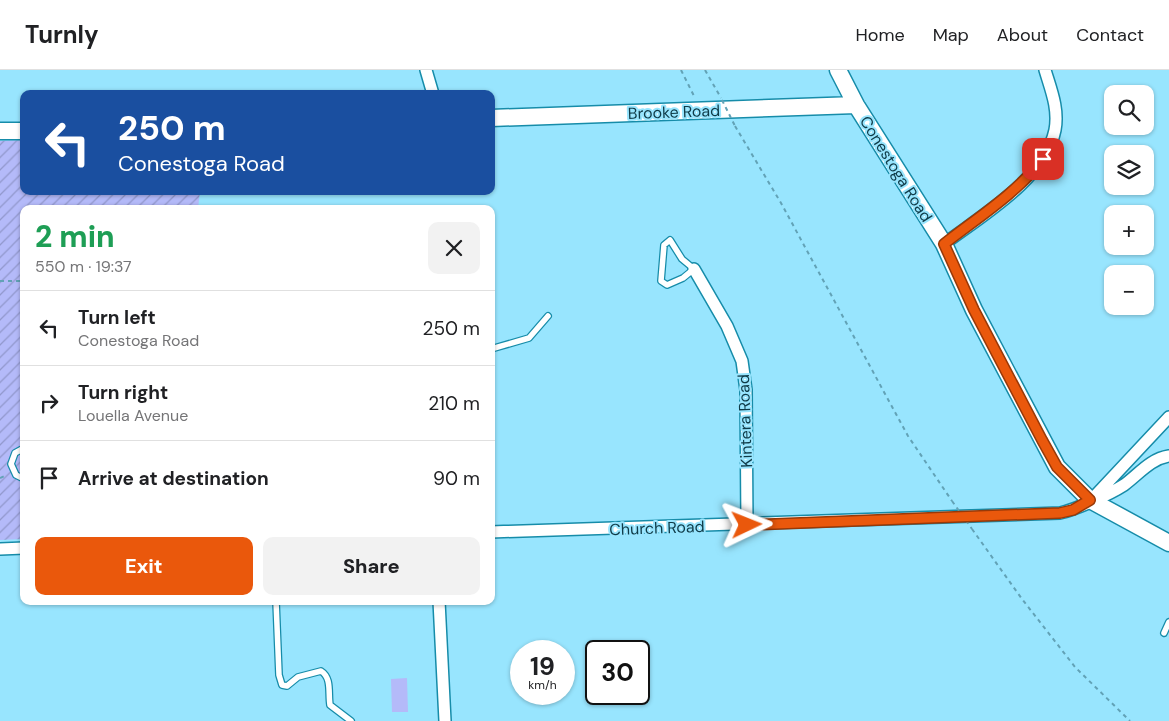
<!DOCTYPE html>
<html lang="en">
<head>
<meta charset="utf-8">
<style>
  :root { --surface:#fff; --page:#f2f2f2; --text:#202124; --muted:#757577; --line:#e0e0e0; --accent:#ea580c }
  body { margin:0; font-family:"DM Sans",sans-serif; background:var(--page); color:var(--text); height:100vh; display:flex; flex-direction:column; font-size:19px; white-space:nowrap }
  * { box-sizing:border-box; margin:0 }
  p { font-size:16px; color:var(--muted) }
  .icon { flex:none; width:28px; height:28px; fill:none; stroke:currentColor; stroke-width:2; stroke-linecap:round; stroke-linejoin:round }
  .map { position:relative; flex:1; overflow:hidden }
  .panel { position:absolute; left:20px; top:135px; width:475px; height:400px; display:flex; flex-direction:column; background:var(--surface); border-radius:10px; box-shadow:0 1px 4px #0004 }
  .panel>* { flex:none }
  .top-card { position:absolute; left:20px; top:20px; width:475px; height:105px; border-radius:10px; box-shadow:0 1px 4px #0004; background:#1a4fa0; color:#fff; overflow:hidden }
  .fabs { position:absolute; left:1104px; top:15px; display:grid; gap:10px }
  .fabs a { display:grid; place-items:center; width:50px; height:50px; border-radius:10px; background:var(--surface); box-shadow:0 1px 4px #0004; font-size:25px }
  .speed { position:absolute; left:510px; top:570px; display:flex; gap:10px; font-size:25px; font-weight:700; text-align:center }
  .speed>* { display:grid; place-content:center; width:65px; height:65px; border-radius:50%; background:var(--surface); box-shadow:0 1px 4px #0004; line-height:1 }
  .speed small { font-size:12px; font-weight:400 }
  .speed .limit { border:2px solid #111; border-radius:8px; background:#fff; color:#111 }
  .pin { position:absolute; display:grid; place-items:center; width:42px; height:42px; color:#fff; margin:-21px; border-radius:10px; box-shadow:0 2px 8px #0006 }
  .me { position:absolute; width:55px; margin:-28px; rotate:88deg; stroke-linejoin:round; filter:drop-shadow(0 0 4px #0008) }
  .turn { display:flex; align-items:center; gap:18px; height:105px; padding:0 15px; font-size:22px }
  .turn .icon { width:65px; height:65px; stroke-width:2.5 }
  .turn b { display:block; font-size:35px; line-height:42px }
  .round { display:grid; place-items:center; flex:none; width:52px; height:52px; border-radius:10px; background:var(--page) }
  .overview { display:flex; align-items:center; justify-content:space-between; height:85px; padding:0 15px }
  h1 { font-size:30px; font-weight:800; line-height:38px; color:#1e9e55 }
  .primary-button { display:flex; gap:10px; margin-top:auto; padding:10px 15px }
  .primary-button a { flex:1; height:58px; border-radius:10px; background:var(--accent); color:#fff; font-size:20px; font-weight:800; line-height:58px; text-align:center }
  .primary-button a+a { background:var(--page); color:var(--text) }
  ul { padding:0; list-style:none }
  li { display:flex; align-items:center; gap:15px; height:75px; padding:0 15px; border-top:1px solid var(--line) }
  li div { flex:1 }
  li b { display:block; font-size:19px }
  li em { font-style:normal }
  header { display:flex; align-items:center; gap:30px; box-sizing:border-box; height:70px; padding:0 25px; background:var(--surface); border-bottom:1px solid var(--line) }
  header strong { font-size:24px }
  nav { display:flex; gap:28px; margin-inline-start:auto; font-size:18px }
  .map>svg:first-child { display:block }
  .grass { fill:#b4baf9 }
  .garden { fill:url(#garden-furrows) }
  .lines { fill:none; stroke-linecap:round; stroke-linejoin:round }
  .lane-casing { stroke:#168ca9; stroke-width:8 }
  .street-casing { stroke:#168ca9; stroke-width:14 }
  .secondary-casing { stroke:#168ca9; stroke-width:19 }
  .path { stroke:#62a2b6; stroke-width:2; stroke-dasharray:4 4; stroke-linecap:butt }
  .lane { stroke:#fff; stroke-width:5.5 }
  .street { stroke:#fff; stroke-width:11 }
  .secondary { stroke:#fff; stroke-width:16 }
  .path-bridge { stroke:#62a2b6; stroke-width:2; stroke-dasharray:4 4; stroke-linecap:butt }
  .route-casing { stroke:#983908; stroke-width:12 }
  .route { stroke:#ea580c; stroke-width:9 }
  .labels { text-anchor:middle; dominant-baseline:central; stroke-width:4; stroke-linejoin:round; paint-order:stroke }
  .street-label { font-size:16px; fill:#0f3b48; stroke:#98e5fe }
</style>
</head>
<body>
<header>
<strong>Turnly</strong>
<nav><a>Home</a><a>Map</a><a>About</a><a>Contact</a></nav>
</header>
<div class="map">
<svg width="1169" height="651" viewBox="0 0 1169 651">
  <defs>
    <pattern id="garden-furrows" width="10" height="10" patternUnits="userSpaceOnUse" patternTransform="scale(1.25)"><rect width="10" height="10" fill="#b4baf9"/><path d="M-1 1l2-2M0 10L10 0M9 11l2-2" fill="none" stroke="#9198cc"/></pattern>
  </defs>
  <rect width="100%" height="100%" fill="#98e5fe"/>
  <!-- grass -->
  <path class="grass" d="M407 608 408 642H392L391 609Z"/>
  <!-- garden -->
  <path class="garden" d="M24 70V121H200L198 139H24V469L0 470V71Z"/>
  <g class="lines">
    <!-- lane casing -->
    <g class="lane-casing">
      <path id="lane" d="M670 170 682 189 694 199 683 208 667 215 661 211 664 175Z
        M491 279 529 268 548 246
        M24 378 15 383 11 394 16 405 24 409
        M276 531 279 605 282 615 287 616 298 607 321 601C332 608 328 623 330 635L351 651
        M1164 563 1169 552"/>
    </g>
    <!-- street casing -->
    <g class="street-casing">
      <path id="street" d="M426 0 433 24
        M944 174C981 146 1045 109 1055 60 1059 39 1051 20 1045 0
        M694 199 727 256 742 291 746 320 747 455
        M1095 426 1169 347
        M491 462 1060 443C1075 440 1110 424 1124 415 1139 404 1150 389 1169 386
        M0 479 24 478
        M439 531 445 651"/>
    </g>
    <!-- secondary casing -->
    <g class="secondary-casing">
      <path id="secondary" d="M838 0 856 35 944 174 974 240 1057 397 1090 430 1169 473
        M491 48 856 35
        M0 61H24"/>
    </g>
    <!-- path -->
    <path class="path" d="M681 0 695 28
      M705 0 721 28
      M735 56 781 133 908 366 952 431
      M0 211H24
      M0 408 7 405
      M972 459 1022 529 1075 597 1130 651"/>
    <!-- lane -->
    <use href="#lane" class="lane"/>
    <!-- street -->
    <use href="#street" class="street"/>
    <!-- secondary -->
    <use href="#secondary" class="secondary"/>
    <!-- path-bridge -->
    <path class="path-bridge" d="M722 30 735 56
      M952 431 972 459"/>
  </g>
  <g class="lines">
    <!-- route casing -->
    <g class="route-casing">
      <path id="route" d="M747 455 1060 443 1073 440 1090 430 1057 397 1042 370 974 240 944 174C977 148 1017 123 1043 89"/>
    </g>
    <!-- route -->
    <use href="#route" class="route"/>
  </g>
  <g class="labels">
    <!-- street labels -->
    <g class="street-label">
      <text transform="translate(674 42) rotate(-2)">Brooke Road</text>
      <text transform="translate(896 99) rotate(58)">Conestoga Road</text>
      <text transform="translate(745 351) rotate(-92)">Kintera Road</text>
      <text transform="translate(657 458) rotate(-2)">Church Road</text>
    </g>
  </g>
</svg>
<div class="fabs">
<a><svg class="icon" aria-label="search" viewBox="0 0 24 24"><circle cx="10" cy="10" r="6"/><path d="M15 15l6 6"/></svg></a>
<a><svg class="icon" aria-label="layers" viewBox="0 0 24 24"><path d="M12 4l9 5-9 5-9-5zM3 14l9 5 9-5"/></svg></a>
<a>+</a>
<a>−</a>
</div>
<div class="speed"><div>19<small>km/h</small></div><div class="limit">30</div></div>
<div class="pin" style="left:1043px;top:89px;background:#d93025"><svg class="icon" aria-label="arrive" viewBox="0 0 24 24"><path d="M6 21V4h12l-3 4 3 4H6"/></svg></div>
<svg class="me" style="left:747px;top:455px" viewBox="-20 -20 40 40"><path d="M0-17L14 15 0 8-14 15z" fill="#ea580c" stroke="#fff" stroke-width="4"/></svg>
<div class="top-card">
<div class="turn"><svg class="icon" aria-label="left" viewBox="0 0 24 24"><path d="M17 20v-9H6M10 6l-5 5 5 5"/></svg><div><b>250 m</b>Conestoga Road</div></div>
</div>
<section class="panel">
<div class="overview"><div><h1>2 min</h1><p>550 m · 19:37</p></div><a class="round"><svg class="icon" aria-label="close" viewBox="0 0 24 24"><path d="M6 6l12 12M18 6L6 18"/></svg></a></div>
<ul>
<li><svg class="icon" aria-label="left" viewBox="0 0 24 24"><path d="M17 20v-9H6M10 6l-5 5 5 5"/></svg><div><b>Turn left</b><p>Conestoga Road</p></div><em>250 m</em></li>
<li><svg class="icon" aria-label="right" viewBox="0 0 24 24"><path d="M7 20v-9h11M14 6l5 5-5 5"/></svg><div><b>Turn right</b><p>Louella Avenue</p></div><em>210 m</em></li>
<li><svg class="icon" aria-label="arrive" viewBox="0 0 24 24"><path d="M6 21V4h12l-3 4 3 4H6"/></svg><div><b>Arrive at destination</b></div><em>90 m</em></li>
</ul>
<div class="primary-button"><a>Exit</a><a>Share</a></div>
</section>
</div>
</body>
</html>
